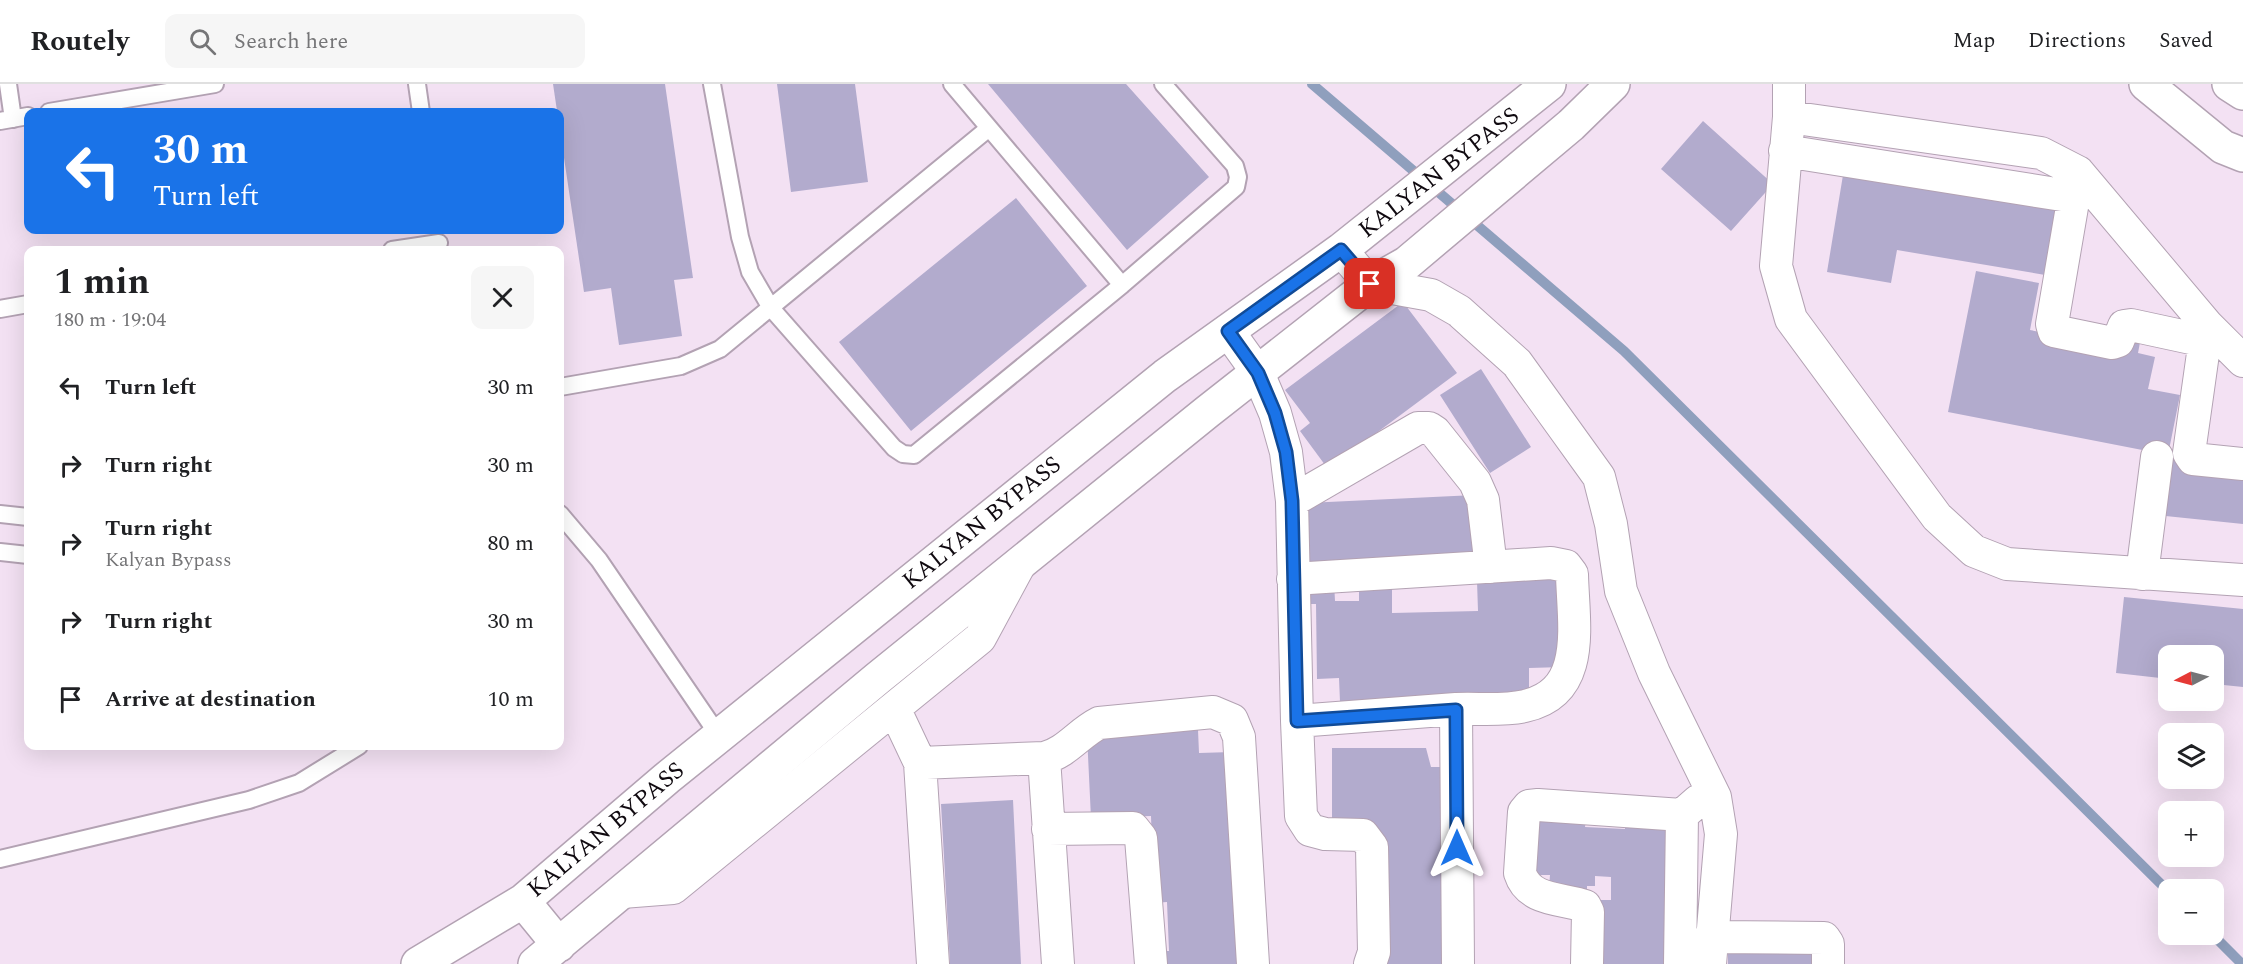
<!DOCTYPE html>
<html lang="en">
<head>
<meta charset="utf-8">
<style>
  :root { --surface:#fff; --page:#f6f6f6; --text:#202124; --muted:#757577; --line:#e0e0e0 }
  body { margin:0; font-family:Spectral,serif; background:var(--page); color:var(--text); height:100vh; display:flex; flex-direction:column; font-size:22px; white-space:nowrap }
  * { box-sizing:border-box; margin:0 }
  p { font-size:20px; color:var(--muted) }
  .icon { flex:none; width:33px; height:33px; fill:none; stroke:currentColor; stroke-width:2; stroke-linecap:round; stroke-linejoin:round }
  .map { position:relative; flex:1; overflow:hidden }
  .panel { position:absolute; left:24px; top:162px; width:540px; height:504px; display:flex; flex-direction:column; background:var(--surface); border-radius:12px; box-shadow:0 6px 24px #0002 }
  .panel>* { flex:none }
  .guide { position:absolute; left:24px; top:24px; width:540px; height:126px; border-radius:12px; box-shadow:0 6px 24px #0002; background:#1a73e8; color:#fff; overflow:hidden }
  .needle { width:39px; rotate:264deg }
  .buttons { position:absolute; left:2158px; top:561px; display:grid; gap:12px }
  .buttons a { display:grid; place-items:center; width:66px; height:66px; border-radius:12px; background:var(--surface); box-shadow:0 6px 24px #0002; font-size:30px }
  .pin { position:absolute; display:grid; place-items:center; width:51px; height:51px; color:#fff; margin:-26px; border-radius:12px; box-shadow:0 3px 9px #0006 }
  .me { position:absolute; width:66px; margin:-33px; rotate:0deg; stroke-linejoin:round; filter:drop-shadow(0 0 4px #0008) }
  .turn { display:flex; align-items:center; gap:21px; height:126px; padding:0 30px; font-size:27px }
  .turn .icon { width:78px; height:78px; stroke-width:2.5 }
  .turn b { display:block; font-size:42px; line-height:51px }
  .round { display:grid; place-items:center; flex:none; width:63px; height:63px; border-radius:12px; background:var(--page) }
  .headline { display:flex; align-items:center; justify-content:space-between; height:102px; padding:0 30px }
  h1 { font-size:36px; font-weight:700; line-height:45px }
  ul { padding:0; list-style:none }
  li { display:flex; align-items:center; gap:18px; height:78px; padding:0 30px }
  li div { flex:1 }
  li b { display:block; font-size:22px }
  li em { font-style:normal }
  header { display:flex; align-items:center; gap:36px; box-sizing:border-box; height:84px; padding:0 30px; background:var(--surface); border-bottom:2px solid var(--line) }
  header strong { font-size:28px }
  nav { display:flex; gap:33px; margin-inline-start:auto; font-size:21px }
  .search { width:420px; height:54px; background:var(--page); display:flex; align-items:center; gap:15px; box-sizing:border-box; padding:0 21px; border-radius:12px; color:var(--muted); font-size:22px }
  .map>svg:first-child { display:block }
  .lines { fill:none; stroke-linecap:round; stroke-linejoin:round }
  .stream { stroke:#8f9fbd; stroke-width:10 }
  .building { fill:#b2abcd }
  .service-casing { stroke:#b3a2b3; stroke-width:20 }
  .minor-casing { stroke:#b3a2b3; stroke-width:34 }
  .primary-casing { stroke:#b3a2b3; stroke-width:36 }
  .service { stroke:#fff; stroke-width:16 }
  .minor { stroke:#fff; stroke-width:32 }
  .primary { stroke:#fff; stroke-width:33 }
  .route-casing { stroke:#114b97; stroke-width:15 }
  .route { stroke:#1a73e8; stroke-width:10 }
  .labels { text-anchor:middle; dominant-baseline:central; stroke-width:6; stroke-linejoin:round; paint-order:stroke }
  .street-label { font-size:24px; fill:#100a10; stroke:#fff }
</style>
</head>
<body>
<header>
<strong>Routely</strong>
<div class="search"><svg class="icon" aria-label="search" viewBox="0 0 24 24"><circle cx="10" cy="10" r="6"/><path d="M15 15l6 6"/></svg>Search here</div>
<nav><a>Map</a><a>Directions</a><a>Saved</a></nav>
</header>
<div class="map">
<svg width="2243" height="880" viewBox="0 0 2243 880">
  <rect width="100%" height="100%" fill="#f3e1f3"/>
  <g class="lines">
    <!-- stream -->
    <path class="stream" d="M1312 0 1624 267 2169 808
      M2212 850 2242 880"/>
  </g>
  <!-- building -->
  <path class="building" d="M553 0H665L693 194 674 196 682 252 619 261 611 204 584 208Z
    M777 0H855L868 98 791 108Z
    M988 0H1126L1209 93 1127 166Z
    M1703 37 1773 100 1731 147 1661 85Z
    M1844 85 2061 121 2057 193 1897 166 1891 199 1827 188Z
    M1016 114 1087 202 911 347 839 258Z
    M1976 187 2039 199 2030 246 2121 264 2141 253 2138 269 2155 273 2148 305 2180 311 2168 371 1948 328Z
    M1403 218 1457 289 1328 385 1300 347 1310 339 1285 306Z
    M1481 285 1531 363 1490 389 1440 311Z
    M2162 375 2243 384V440L2156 431Z
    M1475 411 1478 471 1310 479 1307 419Z
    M1561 495 1563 583 1529 584V614L1340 618 1339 594 1317 595 1316 520H1307V499L1334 498 1335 517H1359V499H1392V529L1478 527 1477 497Z
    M2124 513 2243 525V603L2214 600V572H2169V595L2116 589Z
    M1198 646 1199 669 1232 668 1241 880H1160V867H1169L1167 818 1154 819 1151 732 1091 734 1087 651Z
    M1332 664H1426L1431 683H1451L1448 880H1380V745H1332Z
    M1013 716 1021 880H950L941 720Z
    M1587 729 1585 743 1625 745V734L1671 735 1668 880H1593L1595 816H1611V793L1595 792V802H1587V814L1549 803 1550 791H1526L1531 730Z
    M1823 860 1822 880H1728V861Z"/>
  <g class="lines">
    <!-- service casing -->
    <g class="service-casing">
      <path id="service" d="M8 0 13 35
        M417 0 421 28
        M712 0 740 153 750 188 771 224 894 364 903 370 914 371 1122 201 1236 103 1238 93 1235 82 1163 0
        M952 0 1122 201
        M49 28 215 0
        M0 37 28 32
        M392 166 439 159
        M0 225 28 220
        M560 303 681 282 720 265 989 44
        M0 430 28 433
        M560 430 599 476 719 652
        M0 468 28 471
        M0 775 249 716 299 699 359 662"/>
    </g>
    <!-- minor casing -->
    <g class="minor-casing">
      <path id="minor" d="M1789 0V33L1776 182 1791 235 1937 433 1974 467 2007 480 2243 496
        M1789 33 2041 69 2078 88 2207 241 2243 277
        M1785 67 2075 113
        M2078 88 2052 240 2054 247 2112 259 2118 257 2124 242 2131 241 2205 257
        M1341 166 1370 200 1431 211 1459 227 1517 279 1599 393 1611 440 1621 507 1654 589 1715 713 1721 750 1710 880
        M2207 241 2189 369 2193 375 2243 380
        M1228 247 1258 289 1275 329 1286 368 1292 417 1297 637 1456 625 1458 880
        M1292 417 1418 344H1429L1435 348 1475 398 1483 416 1491 483
        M2142 490 2157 373
        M1293 495 1551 479 1566 482 1572 490C1573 540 1588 608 1525 622 1504 627 1478 624 1456 625
        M894 624 920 679
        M1297 637 1301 732 1310 746 1325 750 1363 751 1372 763 1374 868 1370 880
        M1044 674 1058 880
        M1048 745 1133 744 1141 754 1151 880
        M622 808 673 804 980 554 1021 478
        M1710 853 1824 854 1828 860V880
        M933 880 920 679 1044 674C1066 669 1079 649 1099 639L1213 628 1232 636 1239 653 1253 880
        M1587 880 1588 828 1585 822C1563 814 1529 818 1520 789L1524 728 1529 722 1538 721 1682 731
        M1680 880 1682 731 1698 717"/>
    </g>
    <!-- primary casing -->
    <g class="primary-casing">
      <path id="primary" d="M2146 0 2223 63 2243 71
        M2229 0 2243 9
        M523 817 559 861
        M418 880 523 817 667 694 1165 292 1341 166 1549 0
        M535 880 878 594 1207 328 1370 200 1407 179 1571 41 1613 0"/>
    </g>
    <!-- service -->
    <use href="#service" class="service"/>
    <!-- minor -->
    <use href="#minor" class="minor"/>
    <!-- primary -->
    <use href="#primary" class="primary"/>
  </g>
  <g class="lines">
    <!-- route casing -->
    <g class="route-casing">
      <path id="route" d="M1370 200 1341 166 1228 247 1258 289 1275 329 1286 368 1292 417 1297 637 1456 626 1457 764"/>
    </g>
    <!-- route -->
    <use href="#route" class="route"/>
  </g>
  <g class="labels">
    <!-- street labels -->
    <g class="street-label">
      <text transform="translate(1439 89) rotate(-38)">KALYAN BYPASS</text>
      <text transform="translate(982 439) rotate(-39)">KALYAN BYPASS</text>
      <text transform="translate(606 746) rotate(-40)">KALYAN BYPASS</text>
    </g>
  </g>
</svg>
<div class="buttons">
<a><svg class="needle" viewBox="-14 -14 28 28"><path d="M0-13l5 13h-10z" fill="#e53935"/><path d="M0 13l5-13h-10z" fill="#757577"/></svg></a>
<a><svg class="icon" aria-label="layers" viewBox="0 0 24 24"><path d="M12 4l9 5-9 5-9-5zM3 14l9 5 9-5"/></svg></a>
<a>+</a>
<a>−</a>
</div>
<div class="pin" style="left:1370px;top:200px;background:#d93025"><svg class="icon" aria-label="arrive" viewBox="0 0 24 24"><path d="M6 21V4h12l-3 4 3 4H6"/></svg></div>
<svg class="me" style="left:1457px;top:764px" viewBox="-20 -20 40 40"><path d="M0-17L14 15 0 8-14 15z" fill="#1a73e8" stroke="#fff" stroke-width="4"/></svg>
<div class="guide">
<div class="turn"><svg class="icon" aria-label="left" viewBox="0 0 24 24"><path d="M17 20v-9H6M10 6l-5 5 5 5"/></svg><div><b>30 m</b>Turn left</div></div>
</div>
<section class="panel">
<div class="headline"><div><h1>1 min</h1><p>180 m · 19:04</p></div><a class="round"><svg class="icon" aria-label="close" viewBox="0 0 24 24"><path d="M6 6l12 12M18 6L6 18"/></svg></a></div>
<ul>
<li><svg class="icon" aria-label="left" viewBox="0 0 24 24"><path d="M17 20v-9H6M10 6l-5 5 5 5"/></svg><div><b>Turn left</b></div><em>30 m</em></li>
<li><svg class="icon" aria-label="right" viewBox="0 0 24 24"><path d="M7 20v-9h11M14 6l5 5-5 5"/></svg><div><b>Turn right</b></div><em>30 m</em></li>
<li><svg class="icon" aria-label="right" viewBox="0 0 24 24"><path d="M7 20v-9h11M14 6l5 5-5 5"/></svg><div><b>Turn right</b><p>Kalyan Bypass</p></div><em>80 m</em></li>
<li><svg class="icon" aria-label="right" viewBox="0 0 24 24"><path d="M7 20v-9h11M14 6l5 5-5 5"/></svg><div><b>Turn right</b></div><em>30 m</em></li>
<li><svg class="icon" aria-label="arrive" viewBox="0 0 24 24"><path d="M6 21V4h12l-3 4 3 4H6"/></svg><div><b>Arrive at destination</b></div><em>10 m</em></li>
</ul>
</section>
</div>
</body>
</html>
